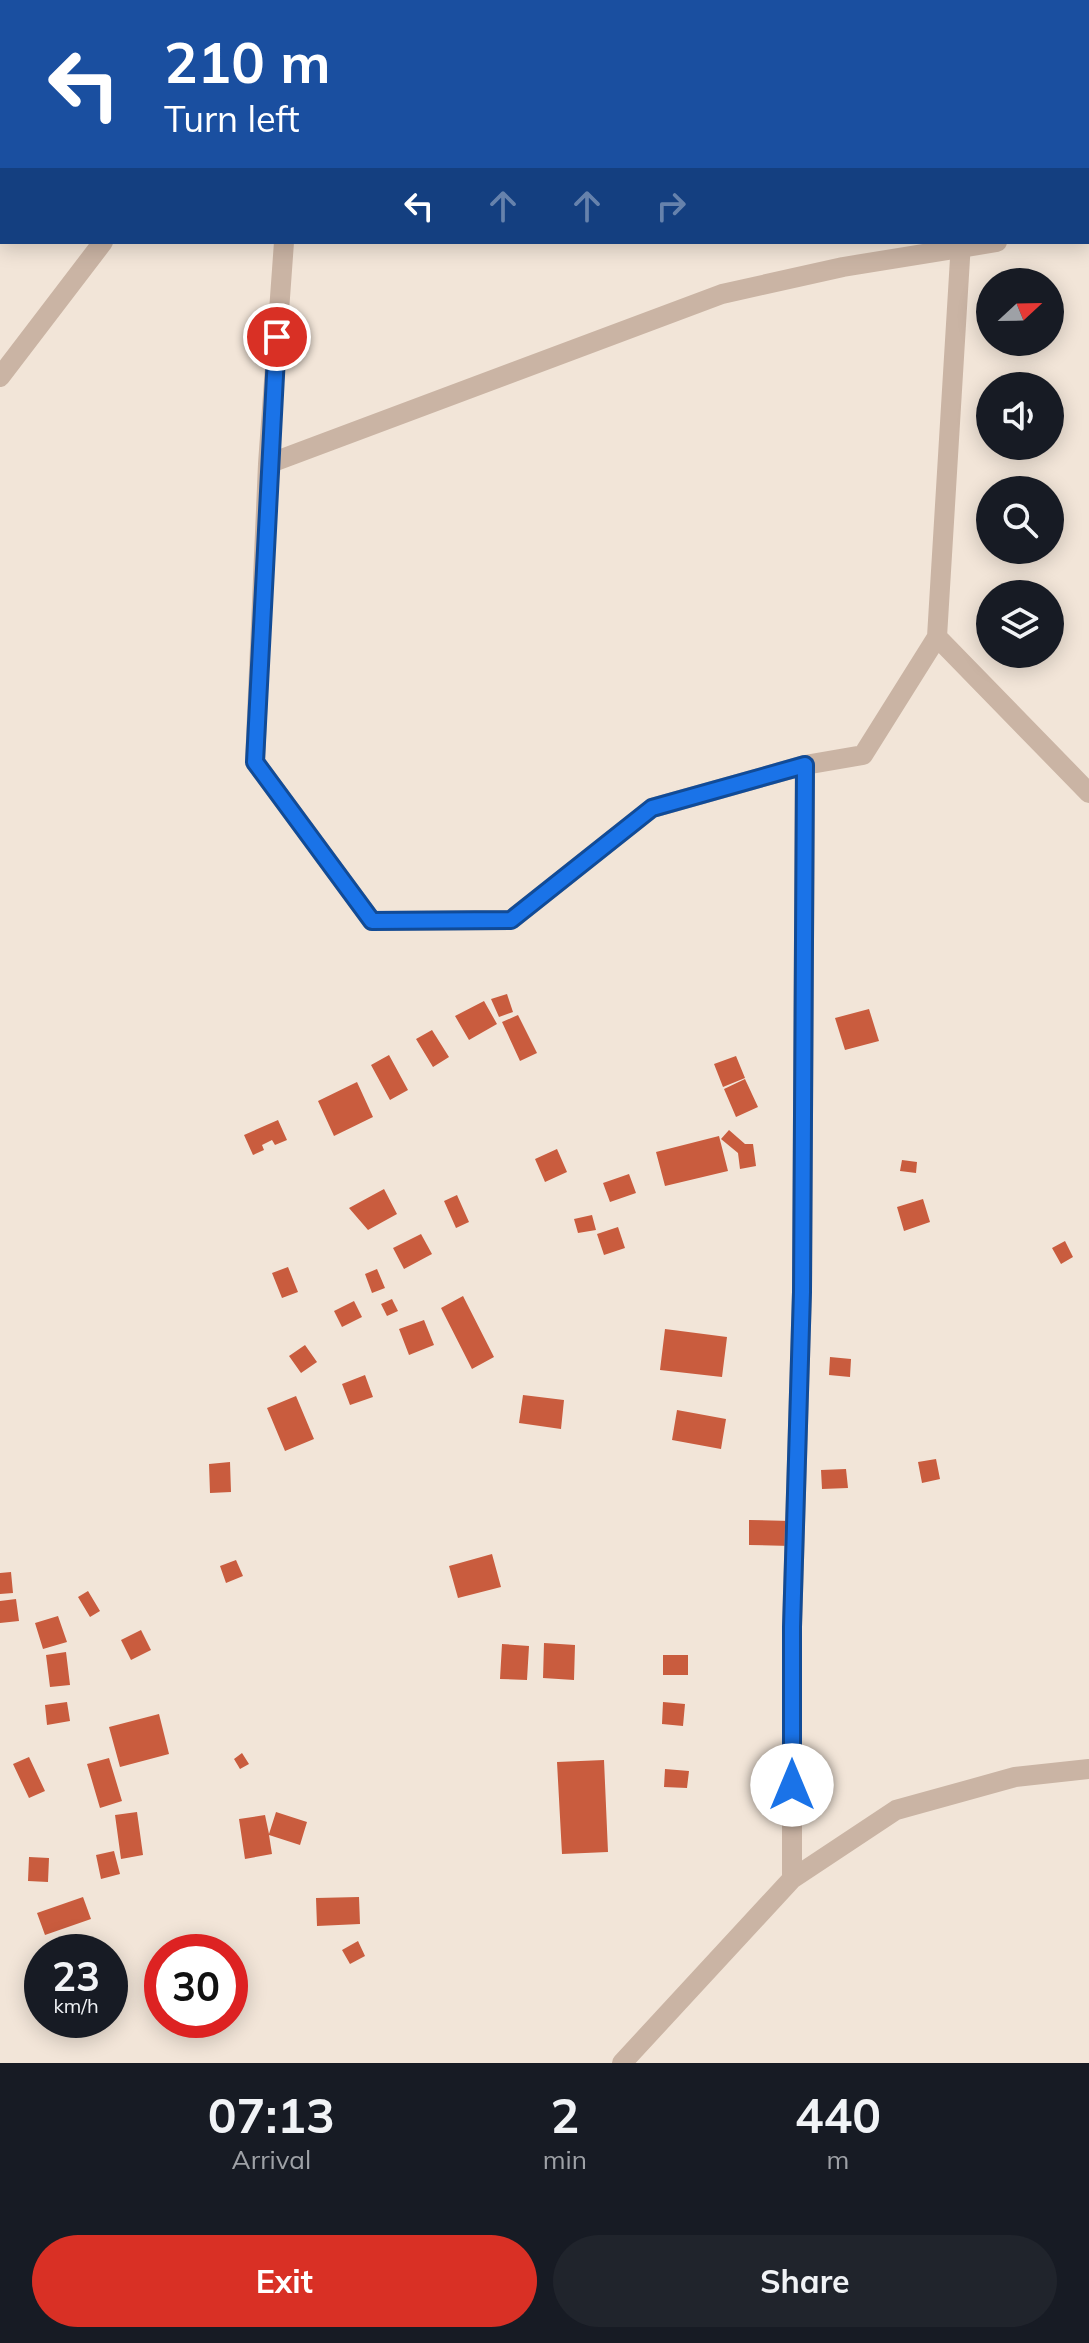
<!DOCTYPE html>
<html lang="en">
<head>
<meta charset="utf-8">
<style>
  :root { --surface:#171b24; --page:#20242c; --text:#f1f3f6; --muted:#9ea1a6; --accent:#d93025 }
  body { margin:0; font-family:Mulish,sans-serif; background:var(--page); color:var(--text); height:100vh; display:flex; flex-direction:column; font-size:30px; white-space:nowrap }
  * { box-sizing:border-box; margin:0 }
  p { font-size:26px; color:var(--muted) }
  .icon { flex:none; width:44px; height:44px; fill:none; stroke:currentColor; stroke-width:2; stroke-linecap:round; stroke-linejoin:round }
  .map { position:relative; height:2063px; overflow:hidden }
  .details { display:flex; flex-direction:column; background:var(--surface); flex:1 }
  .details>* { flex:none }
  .banner { position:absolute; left:0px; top:0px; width:1090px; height:244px; box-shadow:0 4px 20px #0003; background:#1a4fa0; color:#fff; overflow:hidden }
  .needle { width:52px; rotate:68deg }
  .buttons { position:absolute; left:976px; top:268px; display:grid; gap:16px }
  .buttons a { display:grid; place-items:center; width:88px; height:88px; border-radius:50%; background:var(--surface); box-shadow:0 4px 20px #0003; font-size:40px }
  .speed { position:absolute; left:24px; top:1934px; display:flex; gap:16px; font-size:40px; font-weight:700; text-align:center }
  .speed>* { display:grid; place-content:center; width:104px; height:104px; border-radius:50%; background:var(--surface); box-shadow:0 4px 20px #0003; line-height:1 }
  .speed small { font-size:20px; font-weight:400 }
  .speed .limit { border:12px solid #d22; background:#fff; color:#111 }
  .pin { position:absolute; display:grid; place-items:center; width:68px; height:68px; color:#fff; margin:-34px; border:4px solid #fff; border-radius:50%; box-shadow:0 2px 8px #0007 }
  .me { position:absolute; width:88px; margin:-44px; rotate:0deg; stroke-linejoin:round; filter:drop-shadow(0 0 6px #0008) }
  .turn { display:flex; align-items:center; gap:28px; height:168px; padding:0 32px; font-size:36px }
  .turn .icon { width:104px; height:104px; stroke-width:2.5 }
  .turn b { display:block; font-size:56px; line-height:68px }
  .lanes { display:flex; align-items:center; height:76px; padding:0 32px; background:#0003; justify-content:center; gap:40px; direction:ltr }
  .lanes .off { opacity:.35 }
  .eta { display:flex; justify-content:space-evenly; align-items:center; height:136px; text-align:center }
  .eta b { font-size:48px; font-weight:700; line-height:56px }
  .button { display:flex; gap:16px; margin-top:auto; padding:16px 32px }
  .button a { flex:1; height:92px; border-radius:48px; background:var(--accent); color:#fff; font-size:32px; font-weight:700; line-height:92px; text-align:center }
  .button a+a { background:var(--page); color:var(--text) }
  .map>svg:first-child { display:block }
  .building { fill:#c95c3e }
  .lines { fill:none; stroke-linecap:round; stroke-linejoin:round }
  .minor { stroke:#cab4a4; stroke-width:20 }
  .route-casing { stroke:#114b97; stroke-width:20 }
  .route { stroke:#1a73e8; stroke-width:14 }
</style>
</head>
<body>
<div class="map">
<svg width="1089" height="2063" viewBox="0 0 1089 2063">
  <rect width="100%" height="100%" fill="#f2e5d8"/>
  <!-- building -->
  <path class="building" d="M507 994 513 1012 499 1017 491 999Z
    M484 1001 497 1024 469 1040 455 1016Z
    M869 1009 879 1041 845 1050 835 1018Z
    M518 1015 537 1053 520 1061 502 1022Z
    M432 1030 449 1057 433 1067 416 1039Z
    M389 1055 408 1090 390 1100 371 1065Z
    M736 1056 745 1078 723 1087 714 1064Z
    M745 1079 758 1107 736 1117 724 1089Z
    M357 1082 373 1117 334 1136 318 1101Z
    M278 1120 287 1140 275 1145 272 1140 262 1145 264 1150 253 1155 244 1135Z
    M729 1130 745 1144H753L756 1166 740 1169 738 1153 721 1139Z
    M719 1136 728 1171 665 1186 656 1152Z
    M557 1149 567 1172 545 1182 535 1159Z
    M902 1160 917 1162 916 1173 900 1171Z
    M629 1174 636 1193 610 1202 603 1183Z
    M384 1189 397 1214 368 1230 349 1208Z
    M457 1195 469 1222 456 1228 444 1201Z
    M923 1199 930 1222 904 1231 897 1207Z
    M592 1215 596 1230 578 1233 574 1219Z
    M618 1227 625 1248 604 1255 597 1234Z
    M421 1234 432 1254 404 1269 393 1248Z
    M1065 1241 1073 1257 1061 1264 1052 1248Z
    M288 1267 298 1292 282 1298 272 1273Z
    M377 1269 385 1288 372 1293 365 1274Z
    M463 1296 494 1357 472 1369 441 1308Z
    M392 1299 398 1311 387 1316 381 1304Z
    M354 1301 362 1317 342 1327 334 1311Z
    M424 1320 434 1345 409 1355 399 1329Z
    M665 1329 727 1337 722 1377 660 1370Z
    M305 1345 317 1362 301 1373 289 1356Z
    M830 1357 851 1359 850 1377 829 1375Z
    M365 1375 373 1397 350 1405 342 1384Z
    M523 1395 564 1400 561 1429 519 1423Z
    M296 1396 314 1439 285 1451 267 1408Z
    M677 1410 726 1419 721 1449 672 1440Z
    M936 1459 940 1479 922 1483 918 1462Z
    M230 1462 231 1492 210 1493 209 1464Z
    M846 1469 848 1488 822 1489 821 1470Z
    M749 1520 791 1521V1546L749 1545Z
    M492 1554 501 1587 458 1598 449 1566Z
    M236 1560 243 1576 226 1583 220 1566Z
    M11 1572 13 1593 0 1594V1573Z
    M88 1591 100 1611 90 1617 78 1597Z
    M16 1599 19 1621 0 1623V1601Z
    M58 1616 67 1642 43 1649 35 1623Z
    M141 1630 151 1650 131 1660 121 1640Z
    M544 1643 575 1645 574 1680 543 1678Z
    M502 1644 529 1646 527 1680 500 1679Z
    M66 1652 70 1685 50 1687 46 1655Z
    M663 1655H688V1675H663Z
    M67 1702 70 1721 47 1725 45 1705Z
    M663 1702 685 1704 683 1726 662 1724Z
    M159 1714 169 1754 120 1767 109 1727Z
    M242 1753 249 1764 240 1769 234 1759Z
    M29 1757 45 1791 29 1798 13 1764Z
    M109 1758 122 1801 100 1808 87 1764Z
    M604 1760 608 1852 562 1854 557 1762Z
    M665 1769 689 1771 687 1788 664 1787Z
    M137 1812 143 1855 121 1859 115 1815Z
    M276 1812 307 1822 300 1845 269 1835 272 1854 245 1859 239 1819 265 1815 269 1834Z
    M114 1851 120 1874 101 1879 96 1855Z
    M29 1857 49 1858 48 1882 28 1881Z
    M83 1897 91 1919 45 1935 37 1913Z
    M359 1897 360 1924 317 1926 316 1898Z
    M358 1941 365 1956 350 1964 342 1950Z"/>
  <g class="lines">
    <!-- minor -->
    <path class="minor" d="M938 0V2
      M286 2 287 0
      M1088 227H1089
      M284 242 268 464 255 762 372 921 511 920 652 808 805 765 802 1292 792 1627V1879L622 2063
      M0 377 103 242
      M268 464 722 294 843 267 997 242
      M937 637 961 242
      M805 765 863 755 937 637 1089 793
      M792 1879 896 1810 1015 1777 1089 1769"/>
  </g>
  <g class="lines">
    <!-- route casing -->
    <g class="route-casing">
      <path id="route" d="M277 337 255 762 372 921 511 920 652 808 805 765 802 1292 792 1627V1785"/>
    </g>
    <!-- route -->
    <use href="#route" class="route"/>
  </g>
</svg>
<div class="buttons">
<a><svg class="needle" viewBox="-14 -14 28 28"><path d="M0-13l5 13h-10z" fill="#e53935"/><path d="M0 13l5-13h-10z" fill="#9ea1a6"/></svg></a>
<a><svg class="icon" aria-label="sound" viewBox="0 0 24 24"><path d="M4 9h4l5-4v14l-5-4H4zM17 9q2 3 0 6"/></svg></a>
<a><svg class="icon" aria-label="search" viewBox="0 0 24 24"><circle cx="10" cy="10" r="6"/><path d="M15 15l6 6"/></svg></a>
<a><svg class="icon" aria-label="layers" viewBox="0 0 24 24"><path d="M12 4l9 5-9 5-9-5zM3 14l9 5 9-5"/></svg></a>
</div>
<div class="speed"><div>23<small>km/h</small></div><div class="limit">30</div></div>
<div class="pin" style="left:277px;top:337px;background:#d93025"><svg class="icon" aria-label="arrive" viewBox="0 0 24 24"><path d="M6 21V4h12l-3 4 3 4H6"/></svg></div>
<svg class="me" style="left:792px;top:1785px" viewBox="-20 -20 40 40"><circle r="19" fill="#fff"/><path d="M0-13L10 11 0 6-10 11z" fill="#1a73e8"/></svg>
<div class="banner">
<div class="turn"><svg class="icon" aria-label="left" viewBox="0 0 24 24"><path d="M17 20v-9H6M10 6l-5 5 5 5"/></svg><div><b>210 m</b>Turn left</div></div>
<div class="lanes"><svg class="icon" aria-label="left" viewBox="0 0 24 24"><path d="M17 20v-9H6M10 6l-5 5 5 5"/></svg><svg class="icon off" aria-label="ahead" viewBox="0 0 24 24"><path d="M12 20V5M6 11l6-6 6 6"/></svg><svg class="icon off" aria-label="ahead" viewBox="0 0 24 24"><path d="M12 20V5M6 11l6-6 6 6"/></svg><svg class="icon off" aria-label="right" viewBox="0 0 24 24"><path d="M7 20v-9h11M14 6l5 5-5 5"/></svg></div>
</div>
</div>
<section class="details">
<div class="eta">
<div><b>07:13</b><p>Arrival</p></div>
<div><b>2</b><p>min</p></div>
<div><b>440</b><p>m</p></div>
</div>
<div class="button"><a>Exit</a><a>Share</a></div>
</section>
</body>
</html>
